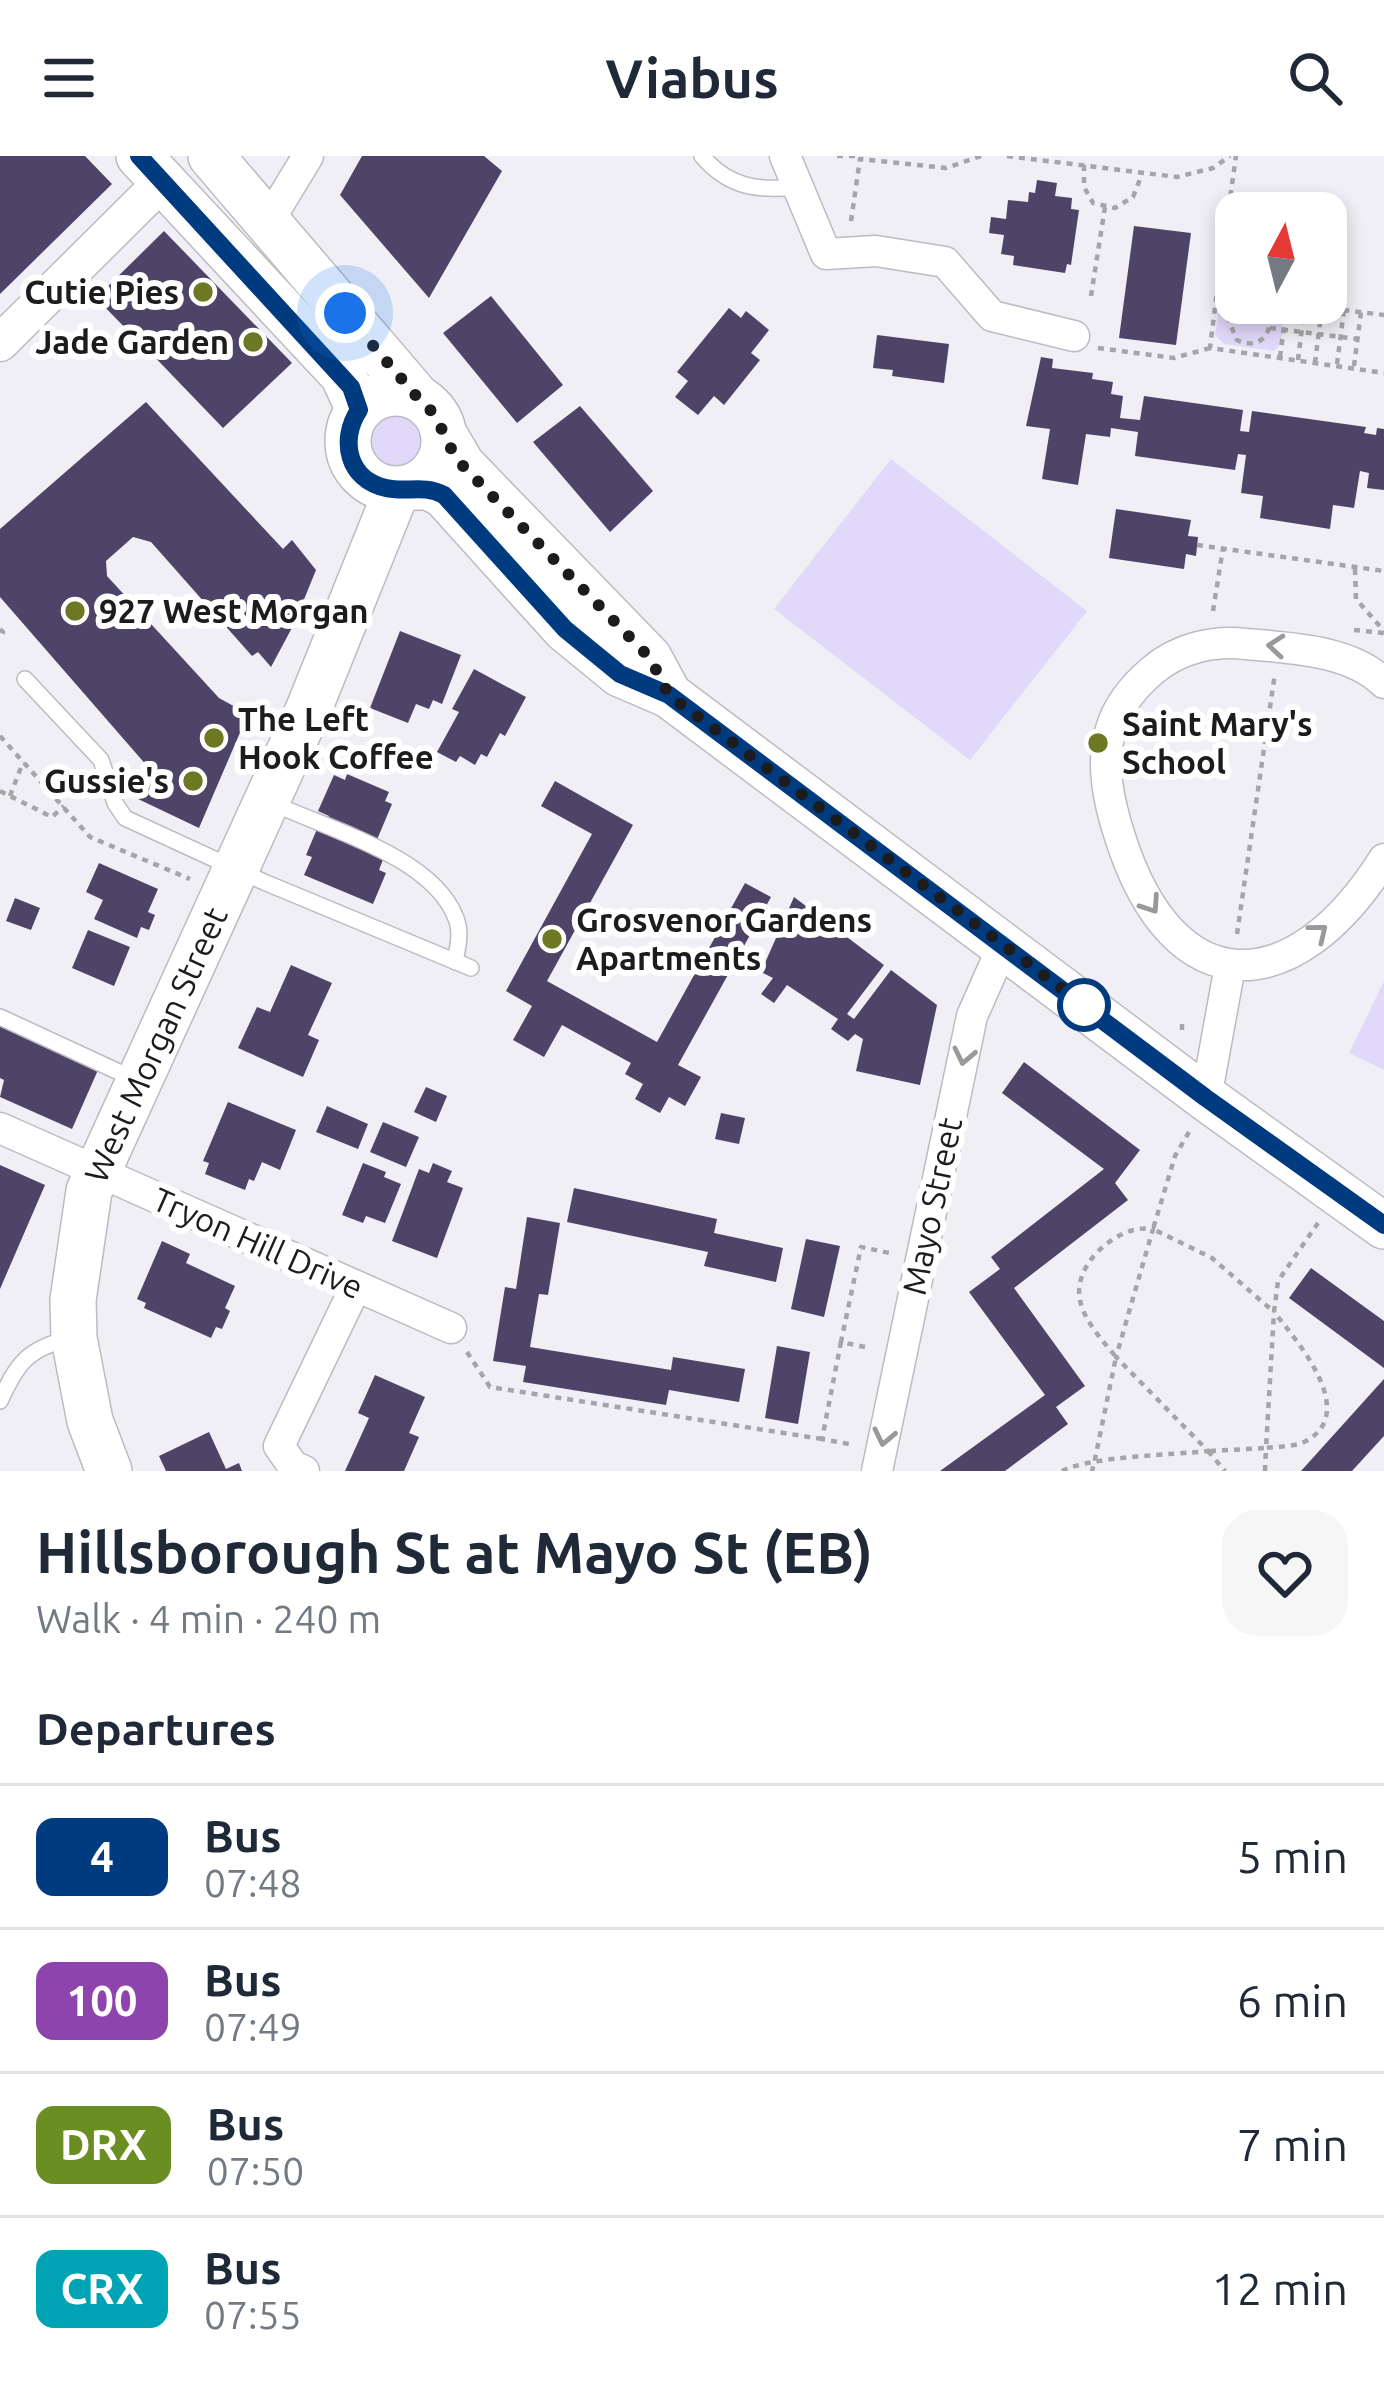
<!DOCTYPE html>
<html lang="en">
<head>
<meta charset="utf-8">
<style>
	:root { --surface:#fff; --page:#f6f6f7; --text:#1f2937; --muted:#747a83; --line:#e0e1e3 }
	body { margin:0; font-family:Ubuntu,sans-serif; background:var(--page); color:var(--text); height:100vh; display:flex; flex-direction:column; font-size:45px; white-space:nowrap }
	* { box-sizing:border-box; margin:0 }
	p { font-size:39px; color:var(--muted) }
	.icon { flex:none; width:66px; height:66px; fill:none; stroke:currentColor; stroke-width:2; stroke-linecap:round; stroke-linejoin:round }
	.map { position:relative; height:1315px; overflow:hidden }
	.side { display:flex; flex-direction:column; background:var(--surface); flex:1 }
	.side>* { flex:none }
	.badge { padding:0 24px; border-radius:18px; font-size:42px; line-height:78px }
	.needle { width:78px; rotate:7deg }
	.buttons { position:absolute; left:1215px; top:36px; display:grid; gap:24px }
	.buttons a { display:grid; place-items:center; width:132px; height:132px; border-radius:24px; background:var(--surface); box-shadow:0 6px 18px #0003; font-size:60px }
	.you { position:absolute; width:60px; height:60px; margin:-30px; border:9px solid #fff; border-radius:50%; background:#1a73e8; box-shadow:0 0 0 18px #1a73e833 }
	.map>.badge { position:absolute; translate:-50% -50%; box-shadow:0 0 0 6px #fff }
	h2 { padding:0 36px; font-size:45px; line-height:108px }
	.round { display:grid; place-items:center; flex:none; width:126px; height:126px; border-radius:36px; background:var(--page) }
	.head { display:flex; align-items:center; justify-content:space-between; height:204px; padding:0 36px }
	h1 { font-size:57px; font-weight:700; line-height:90px }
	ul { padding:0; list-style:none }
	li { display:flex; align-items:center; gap:36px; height:144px; padding:0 36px; border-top:3px solid var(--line) }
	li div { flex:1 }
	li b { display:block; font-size:45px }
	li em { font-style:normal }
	li .badge { min-width:132px; font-weight:700; text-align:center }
	header { display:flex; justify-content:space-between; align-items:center; height:156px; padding:0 36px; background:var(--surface); font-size:54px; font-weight:700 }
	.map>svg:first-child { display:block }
	.green { fill:#e1d9f9 }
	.building { fill:#4e4468 }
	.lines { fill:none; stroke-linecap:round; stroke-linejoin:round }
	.service-casing { stroke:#bdbbc1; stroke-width:18 }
	.minor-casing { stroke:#bdbbc1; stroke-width:33 }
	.tertiary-casing { stroke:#bdbbc1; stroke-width:39 }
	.primary-casing { stroke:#bdbbc1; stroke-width:48 }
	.path { stroke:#a5a4a9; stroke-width:4.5; stroke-dasharray:6 6; stroke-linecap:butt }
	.service { stroke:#fff; stroke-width:15 }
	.minor { stroke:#fff; stroke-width:30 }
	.tertiary { stroke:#fff; stroke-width:36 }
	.primary { stroke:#fff; stroke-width:45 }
	.oneway { stroke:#99999a }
	.line-casing { stroke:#fff; stroke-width:27 }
	.line { stroke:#003b80; stroke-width:18 }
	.walk { stroke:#1c1c1e; stroke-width:12; stroke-dasharray:0 21.6 }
	.poi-dot { fill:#6d7823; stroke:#fff; stroke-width:4.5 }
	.stop-dot { fill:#fff; stroke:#003b80; stroke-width:6 }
	.labels { text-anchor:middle; stroke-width:12; stroke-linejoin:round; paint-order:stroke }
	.poi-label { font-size:33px; font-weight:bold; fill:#1c1c1e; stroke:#fff; text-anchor:start }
	.street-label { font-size:33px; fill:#1c1c1e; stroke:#fff }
</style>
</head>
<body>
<header><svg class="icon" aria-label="menu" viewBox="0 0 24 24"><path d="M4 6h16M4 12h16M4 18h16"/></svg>Viabus<svg class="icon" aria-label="search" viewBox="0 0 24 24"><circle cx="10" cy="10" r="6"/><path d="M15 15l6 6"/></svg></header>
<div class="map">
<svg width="1384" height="1315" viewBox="0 0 1384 1315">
	<rect width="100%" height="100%" fill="#f0eff5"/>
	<!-- green -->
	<path class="green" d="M1230,140l6,1v6h42l6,7 -3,34 -7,7 -50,-7 -9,-9 5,-32z
		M369 285a27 27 0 1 1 54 0a27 27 0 1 1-54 0Z
		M891,303l196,152 -117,149 -196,-151z
		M1384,825v89l-35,-17z"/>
	<!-- building -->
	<path class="building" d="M0,0h85l27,28 -112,110z
		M362,0h122l18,15 -73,127 -89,-103z
		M1037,24l20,3 -2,13 17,2 -1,11 8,1 -8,55 -4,-1 -2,9 -52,-8 1,-9 -13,-2 3,-19 -15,-2 2,-16 15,2 2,-19 20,2 1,-10 6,1z
		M1134,70l57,7 -15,112 -57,-7z
		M164,75l128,132 -69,65 -78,-81 -14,13 -18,-19 10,-10 10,11 3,-3 -40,-41z
		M491,140l72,89 -46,38 -74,-90z
		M729,152l12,10 5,-7 23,19 -18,23 9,7 -36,45 -10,-9 -16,19 -23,-18 13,-16 -11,-9z
		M877,179l72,9 -5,39 -52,-7 1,-6 -20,-2z
		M1041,201l12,2 -1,9 41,5 -1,6 21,3 -2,12 12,2 -3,22 20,2 4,-24 99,14 -3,21 9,1 3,-21 114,16 -2,6 12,2 1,-7 7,1v61l-17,-2 2,-15 -9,-2 -6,37 -21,-3 -3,24 -70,-11 3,-22 -22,-3 5,-38 -8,-1 -3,16 -100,-14 3,-24 -27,-4 -1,9 -24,-3 -8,51 -36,-6 8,-50 -24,-3z
		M146,246l137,147 9,-9 24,30 -22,54 -23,43 -13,-15 -6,4 -101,-114 -18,-5 -27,24 1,15 112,122 29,16 -49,114 -63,-30 12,-31 -148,-170v-68z
		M580,250l73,85 -43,41 -77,-90z
		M1116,353l75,11 -3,16 10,1 -2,19 -10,-2 -2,15 -75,-11z
		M400,475l61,24 -19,49 -9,-4 -4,9 -13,-5 -8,19 -38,-15z
		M474,513l52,28 -21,39 -5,-3 -13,24 -6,-3 -6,11 -15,-9 -4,6 -19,-10 22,-40 -7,-3z
		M347,618l42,18 -4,9 7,3 -16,38 -49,-21 2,-5 -11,-5 16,-36 11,5z
		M555,625l78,44 -86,156 110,61 88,-159 26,14 -93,168 23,12 -16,29 -16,-9 -9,16 -25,-14 8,-15 -18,-10 6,-11 -69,-38 -18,32 -31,-17 19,-34 -26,-15 86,-157 -51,-28z
		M317,673l67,28 -5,13 7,3 -13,31 -69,-29 8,-18 -6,-2z
		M99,707l59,26 -10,23 7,3 -6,15 -8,-3 -4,11 -43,-19 9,-19 -17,-8z
		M794,741l90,68 -37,49 7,5 37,-49 46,35 -17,80 -64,-14 7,-32 -8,-5 -7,7 -17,-12 7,-10 -51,-34 -13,18 -13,-9 12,-16 -12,-6z
		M15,742l25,10 -9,22 -25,-9z
		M88,774l42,17 -16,39 -42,-18z
		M291,809l41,18 -24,52 11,5 -16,37 -65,-29 19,-41 13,5z
		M0,870l98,44 -26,59 -72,-32 4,-17 -4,-2z
		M1024,906l116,88 -25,33 13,17 -114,88 71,98 -29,21 12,17 -63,47h-65l105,-76 -76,-103 31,-23 -9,-12 113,-88 -102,-76z
		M426,931l21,9 -11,26 -22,-10z
		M228,946l68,28 -16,40 -18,-8 -8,19 -5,-2 -4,11 -40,-16 4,-11 -6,-2z
		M327,950l41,18 -10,25 -42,-17z
		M721,957l24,5 -6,26 -24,-5z
		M383,966l36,15 -13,30 -36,-15z
		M363,1007l23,9 -2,5 17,7 -16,39 -19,-7 -3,7 -21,-8z
		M433,1007l19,8 -5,11 16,6 -26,70 -45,-17 27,-72 10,4z
		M0,1009l45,20 -45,104z
		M574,1032l143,31 -3,14 69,15 -7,34 -72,-16 4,-14 -141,-30z
		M527,1061l33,6 -12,72 -9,-1 -9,53 141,23 2,-13 72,12 -6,33 -70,-12 -3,15 -143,-23 3,-16 -33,-5 12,-74 11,2z
		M806,1083l34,7 -16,71 -33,-8z
		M162,1085l28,13 -4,9 49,23 -10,22 5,3 -8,18 -6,-2 -5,11 -67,-30 2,-5 -9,-4z
		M1311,1112l73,53v47l-95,-70z
		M777,1190l33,6 -12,72 -33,-6z
		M375,1219l50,22 -16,36 10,4 -15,34h-59l24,-53 -11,-5z
		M1384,1223v57l-32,35h-51z
		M209,1276l17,37 13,-6 3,8h-76l-7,-15z"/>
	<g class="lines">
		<!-- service casing -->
		<g class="service-casing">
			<path id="service" d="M702,0c27,32 56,35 96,31
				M25,523l76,81 14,43 10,15 139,64 207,86
				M268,645c56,27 162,54 187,115 7,15 3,30 0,46
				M0,861l134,62
				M0,1245c17,-37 27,-52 68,-62"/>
		</g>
		<!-- minor casing -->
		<g class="minor-casing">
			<path id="minor" d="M785,0l41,98 50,-3 69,11 47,54 82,20
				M268,66l40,-66
				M1384,527c-33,-33 -93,-35 -138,-39 -32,-4 -67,4 -93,26 -19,16 -35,35 -42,59 -11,35 -2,74 9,108 54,170 175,164 264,22
				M1206,942l24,-132
				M0,972l451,200
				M304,1315l-11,-5 -14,-20 77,-160
				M877,1315l95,-455 31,-70"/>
		</g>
		<!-- tertiary casing -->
		<g class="tertiary-casing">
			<path id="tertiary" d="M0,187l163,-162"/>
		</g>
		<!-- primary casing -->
		<g class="primary-casing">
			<g id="primary">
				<path d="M139,0l204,219 16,35"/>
				<path d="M211,0l207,242"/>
				<circle cx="396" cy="285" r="48"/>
				<path d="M445,280l17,29 187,193 20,37"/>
				<path d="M413,331h16l15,8 121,134 55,45 49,21 537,403 178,128"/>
				<path id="s1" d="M109,1315l-19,-50 -16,-83 -1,-38 16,-109 221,-485 87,-216"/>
			</g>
		</g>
		<!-- path -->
		<path class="path" d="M837,0h23
			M1007,0l170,21 36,-9 17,-12
			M1084,9v22l9,16 22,5 18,-11 9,-23
			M851,65l9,-62 86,9 35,-12
			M1217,135l19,-135
			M1236,137l-19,-2 -7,57 174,25
			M1091,140l14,-89
			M1249,147l-15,6 -5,12 8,19c20,10 37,-4 31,-26l-15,-11
			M1300,147l5,1 -1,8 31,5 1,-8 48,6
			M1270,172l87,11
			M1098,192l76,10 36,-10
			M1280,201l7,-54
			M1298,204l6,-48
			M1315,207l6,-48
			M1337,208l7,-54
			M1354,210l7,-54
			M1197,389l187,26
			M1355,413l1,30 28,32
			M1213,455l10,-63
			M0,473l3,3 -3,7
			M1354,474l30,3
			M0,580l90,101 100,42
			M0,635l52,26 12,-11
			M10,640l13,-34
			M1237,778l38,-261
			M1182,868v7
			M1189,976l-14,24 -22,73 59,29 62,54 4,-31 40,-58
			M841,1186l-19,97 32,6
			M865,1191l-24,-5 20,-95 33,7
			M467,1196l23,35 332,52
			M1208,1295l17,20
			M1210,1295l56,-3 8,-136
			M1062,1315c30,-15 110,-16 146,-20l-92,-94 37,-128c-34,-6 -81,35 -73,71 4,21 23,41 36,57l-22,107 -2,7
			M1265,1315l1,-23c12,-2 28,-1 38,-6 57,-28 -7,-101 -30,-130"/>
		<!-- service -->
		<use href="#service" class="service"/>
		<!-- minor -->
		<use href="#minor" class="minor"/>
		<!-- tertiary -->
		<use href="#tertiary" class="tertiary"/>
		<!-- primary -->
		<use href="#primary" class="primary"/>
	</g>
	<!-- one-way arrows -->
	<defs><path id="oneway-chevron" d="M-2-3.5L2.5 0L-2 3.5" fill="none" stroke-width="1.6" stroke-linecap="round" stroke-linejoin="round" transform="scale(3)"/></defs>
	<g class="oneway">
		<use href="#oneway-chevron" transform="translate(1276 490) rotate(-175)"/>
		<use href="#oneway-chevron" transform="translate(1151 749) rotate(56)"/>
		<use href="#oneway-chevron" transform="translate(1319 776) rotate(-39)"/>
		<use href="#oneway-chevron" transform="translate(964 900) rotate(102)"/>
		<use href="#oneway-chevron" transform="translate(884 1281) rotate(102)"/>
	</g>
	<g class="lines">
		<!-- line casing -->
		<g class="line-casing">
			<path id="line" d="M139,0l212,231 8,23c-20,30 -11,70 27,78 21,5 37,-4 58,7l121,134 55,45 49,21 537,403 178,127"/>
		</g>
		<!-- line -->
		<use href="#line" class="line"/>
		<!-- walk -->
		<path class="walk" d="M345,157l73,85c24,18 25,44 44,67l188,193 19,37 415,310"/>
	</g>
	<!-- markers -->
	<g class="poi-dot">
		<circle cx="203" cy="136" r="12"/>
		<circle cx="253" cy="186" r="12"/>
		<circle cx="75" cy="455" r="12"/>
		<circle cx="214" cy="582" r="12"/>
		<circle cx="1098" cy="587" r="12"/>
		<circle cx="193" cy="625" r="12"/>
		<circle cx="552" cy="783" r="12"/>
	</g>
	<circle class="stop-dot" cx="1084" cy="849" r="24"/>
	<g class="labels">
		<!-- poi labels -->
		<g class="poi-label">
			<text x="179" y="148" text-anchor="end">Cutie Pies</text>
			<text x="229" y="198" text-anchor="end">Jade Garden</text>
			<text x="99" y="467">927 West Morgan</text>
			<text x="238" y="575">The Left<tspan x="238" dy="38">Hook Coffee</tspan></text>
			<text x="1122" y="580">Saint Mary's<tspan x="1122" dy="38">School</tspan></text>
			<text x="169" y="637" text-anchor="end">Gussie's</text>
			<text x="576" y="776">Grosvenor Gardens<tspan x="576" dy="38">Apartments</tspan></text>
		</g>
		<!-- street labels -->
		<g class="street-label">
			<text dy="12" stroke="none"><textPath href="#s1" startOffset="447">West Morgan Street</textPath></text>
			<text transform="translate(932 1050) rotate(-78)" y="12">Mayo Street</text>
			<text transform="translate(258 1087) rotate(24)" y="12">Tryon Hill Drive</text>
		</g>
	</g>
</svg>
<div class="buttons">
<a><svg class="needle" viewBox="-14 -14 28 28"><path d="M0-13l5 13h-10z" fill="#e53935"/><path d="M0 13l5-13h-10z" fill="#747a83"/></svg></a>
</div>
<div class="you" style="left:345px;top:157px"></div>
</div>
<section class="side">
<div class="head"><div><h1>Hillsborough St at Mayo St (EB)</h1><p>Walk · 4 min · 240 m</p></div><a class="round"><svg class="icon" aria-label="heart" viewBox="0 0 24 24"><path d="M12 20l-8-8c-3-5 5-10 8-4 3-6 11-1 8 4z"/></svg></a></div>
<h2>Departures</h2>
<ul>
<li><span class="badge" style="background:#003b80;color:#fff">4</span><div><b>Bus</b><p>07:48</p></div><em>5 min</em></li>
<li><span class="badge" style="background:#8e44ad;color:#fff">100</span><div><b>Bus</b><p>07:49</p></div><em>6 min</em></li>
<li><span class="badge" style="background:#6b8e23;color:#fff">DRX</span><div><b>Bus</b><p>07:50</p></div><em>7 min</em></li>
<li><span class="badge" style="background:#00a3b4;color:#fff">CRX</span><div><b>Bus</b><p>07:55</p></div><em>12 min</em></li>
</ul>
</section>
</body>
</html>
